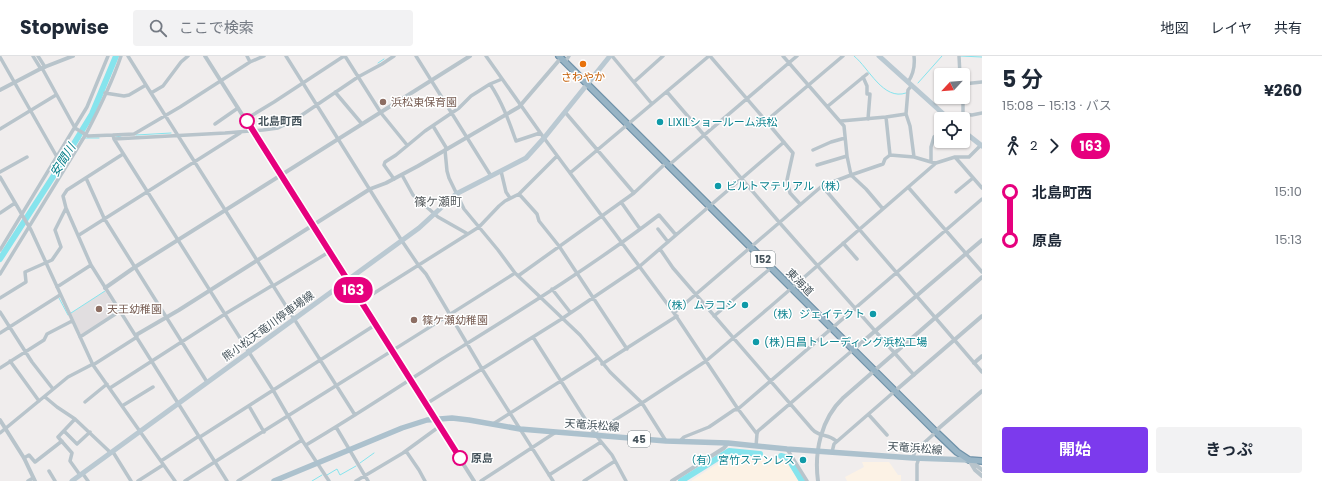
<!DOCTYPE html>
<html lang="ja">
<head>
<meta charset="utf-8">
<style>
	:root { --surface:#fff; --page:#f2f2f3; --text:#1f2937; --muted:#747a83; --line:#e0e1e3; --accent:#7c3aed }
	body { margin:0; font-family:Poppins,"Noto Sans JP",sans-serif; background:var(--page); color:var(--text); height:100vh; display:flex; flex-direction:column; font-size:15px; white-space:nowrap }
	* { box-sizing:border-box; margin:0 }
	p { font-size:13px; color:var(--muted) }
	.icon { flex:none; width:22px; height:22px; fill:none; stroke:currentColor; stroke-width:2; stroke-linecap:round; stroke-linejoin:round }
	.map { position:relative; flex:1; overflow:hidden }
	.panel { display:flex; flex-direction:column; background:var(--surface); width:340px }
	.panel>* { flex:none }
	.badge { padding:0 8px; border-radius:13px; font-size:14px; line-height:26px }
	.needle { width:26px; rotate:244deg }
	.fabs { position:absolute; left:934px; top:12px; display:grid; gap:8px }
	.fabs a { display:grid; place-items:center; width:36px; height:36px; border-radius:4px; background:var(--surface); box-shadow:0 1px 3px #0004; font-size:20px }
	.map>.badge { position:absolute; translate:-50% -50%; box-shadow:0 0 0 2px #fff }
	.legs { display:flex; align-items:center; gap:6px; height:44px; padding:0 20px; font-size:13px }
	.legs p { margin-inline-start:auto }
	.head { display:flex; align-items:center; justify-content:space-between; height:68px; padding:0 20px }
	h1 { font-size:22px; font-weight:700; line-height:30px }
	.button { display:flex; gap:8px; margin-top:auto; padding:8px 20px }
	.button a { flex:1; height:46px; border-radius:4px; background:var(--accent); color:#fff; font-size:16px; font-weight:700; line-height:46px; text-align:center }
	.button a+a { background:var(--page); color:var(--text) }
	ul { padding:0 20px; list-style:none }
	li { display:flex; align-items:center; gap:14px; height:48px; font-size:15px }
	li i { display:grid; place-items:center; width:6px; height:100%; margin:0 5px; background:currentColor }
	li i::after { content:''; width:10px; height:10px; margin:-5px; border:3px solid; border-radius:50%; background:var(--surface) }
	li p { margin-inline-start:auto }
	li:first-child i { background:linear-gradient(#0000 50%,currentColor 0) }
	li:last-child i { background:linear-gradient(currentColor 50%,#0000 0) }
	header { display:flex; align-items:center; gap:24px; box-sizing:border-box; height:56px; padding:0 20px; background:var(--surface); border-bottom:1px solid var(--line) }
	header strong { font-size:19px }
	nav { display:flex; gap:22px; margin-inline-start:auto; font-size:14px }
	.search { width:280px; height:36px; background:var(--page); display:flex; align-items:center; gap:10px; box-sizing:border-box; padding:0 14px; border-radius:4px; color:var(--muted); font-size:15px }
	main { display:flex; flex:1; min-height:0 }
	.map>svg:first-child { display:block }
	.commercial { fill:#fcf2e5 }
	.education { fill:#e1dee0 }
	.lines { fill:none; stroke-linecap:round; stroke-linejoin:round }
	.stream { stroke:#86e4ed; stroke-width:1 }
	.river { stroke:#86e4ed; stroke-width:6 }
	.trunk-casing { stroke:#6f92a9; stroke-width:8 }
	.minor { stroke:#b8c4cb; stroke-width:3.5 }
	.tertiary { stroke:#b8c4cb; stroke-width:4 }
	.secondary { stroke:#bac9d2; stroke-width:5 }
	.primary { stroke:#acc1cd; stroke-width:5.5 }
	.trunk { stroke:#98b4c5; stroke-width:5.5 }
	.line-1-casing { stroke:#fff; stroke-width:9 }
	.line-1 { stroke:#e6007e; stroke-width:6 }
	.food-dot { fill:#e8710a; stroke:#fff; stroke-width:1.5 }
	.education-dot { fill:#8d6e63; stroke:#fff; stroke-width:1.5 }
	.stop-1-dot { fill:#fff; stroke:#e6007e; stroke-width:2 }
	.culture-dot { fill:#0f9aa8; stroke:#fff; stroke-width:1.5 }
	.labels { text-anchor:middle; stroke-width:3; stroke-linejoin:round; paint-order:stroke }
	.shield { fill:#fff; stroke:#7d878c; stroke-width:1 }
	.shield-label { font-size:10px; font-weight:bold; fill:#45535b }
	.food-label { font-size:11px; fill:#c56008; stroke:#fff }
	.education-label { font-size:11px; fill:#785e54; stroke:#fff; text-anchor:start }
	.stop-label { font-size:11px; font-weight:bold; fill:#45535b; stroke:#fff; text-anchor:start }
	.culture-label { font-size:11px; fill:#0d838f; stroke:#fff; text-anchor:start }
	.street-label { font-size:11px; fill:#45535b; stroke:#fff }
	.water-label { font-size:12px; font-style:italic; fill:#0b808b; stroke:#fff }
	.neighbourhood-label { font-size:12px; fill:#5a5f62; stroke:#fff }
</style>
</head>
<body>
<header>
<strong>Stopwise</strong>
<div class="search"><svg class="icon" aria-label="search" viewBox="0 0 24 24"><circle cx="10" cy="10" r="6"/><path d="M15 15l6 6"/></svg>ここで検索</div>
<nav><a>地図</a><a>レイヤ</a><a>共有</a></nav>
</header>
<main>
<div class="map">
<svg width="982" height="425" viewBox="0 0 982 425">
	<rect width="100%" height="100%" fill="#f0eded"/>
	<!-- commercial -->
	<path class="commercial" d="M731,399l55,5 13,21h-108z
		M862,406h27l9,13h3v6h-54l-2,-4 19,-10z"/>
	<!-- education -->
	<path class="education" d="M105,235l13,21 -37,23 -10,-22z"/>
	<g class="lines">
		<!-- stream -->
		<path class="stream" d="M854,0c15,12 29,45 52,37
			M960,0l22,1
			M378,7l6,-4
			M918,27l24,-27
			M136,79l35,-2
			M116,81l5,-1
			M85,82h14
			M76,83h6
			M59,242l9,17
			M71,257l34,-22
			M360,407l14,-10
			M327,419l10,-6 3,6 16,-9
			M312,425l10,-6"/>
		<!-- river -->
		<path class="river" d="M0,203l67,-104 25,-41 24,-58
			M781,400l7,2 14,23
			M681,425l48,-30 31,3"/>
		<!-- trunk casing -->
		<g class="trunk-casing">
			<path id="trunk" d="M559,0l377,376 21,20 12,8 13,1"/>
		</g>
		<!-- minor -->
		<path class="minor" d="M33,0l8,13
			M38,0l7,11
			M128,0l23,37 12,-7 18,-24 7,-6
			M247,0l3,6
			M286,0l116,185 17,25 7,8 56,95 71,112
			M345,0l36,57 26,32
			M416,0l75,120
			M486,0l58,82 130,175 64,96 19,25 -1,12
			M612,0l40,48
			M710,0l56,65 77,-65
			M783,0l61,70 3,30 4,19 -29,11
			M959,0l1,19
			M0,1l57,100
			M565,6l4,-6
			M42,12l33,60 13,8 25,-1 1,4 111,-6 38,-3 15,-2 18,-9 62,-42 24,-13 12,-8
			M863,21l4,9v8h3l-2,25
			M502,23l-12,5c12,18 19,37 26,57l24,-8
			M634,26l29,-26
			M908,26c5,-7 7,-17 6,-26
			M963,28l19,-2
			M335,36l27,32
			M667,36l112,130 135,153
			M105,37l19,3 5,-1 17,-10
			M151,37l204,322
			M828,50l39,-32
			M565,56l69,81
			M906,58l4,12 4,31
			M963,58l9,1 10,-2
			M886,61l20,-3 2,-24 4,-5
			M246,63l28,-17 70,-46
			M960,63l3,-5v-17
			M766,65l27,32 -6,27 3,13 10,11
			M841,65l45,-4 4,38
			M215,68l23,-16
			M433,70l14,23
			M0,73l56,-34
			M113,79l21,-1 46,-27 70,-45 14,-6
			M114,83l159,251 29,50 27,41
			M445,94l2,21 2,7 15,31 34,41 17,23 65,62 30,37 32,31 24,38
			M813,94l18,-8 14,-4
			M123,98l-56,36 -4,6 3,12 25,57 136,216
			M955,101l27,31
			M931,106v-15l3,-10 7,-5
			M669,109l128,-109
			M817,109l30,-9
			M501,115l5,21 4,6
			M0,116l27,-15
			M570,117l139,-117
			M402,119l11,20 25,22 30,17
			M0,121l31,53 62,135 82,116
			M86,122l18,40 103,164
			M394,123l-10,-14 1,-3 11,-7 29,-24 34,-23 12,-12 19,-12
			M908,131l74,85
			M956,136l17,-14
			M519,138l18,20 2,7 20,25 68,103
			M621,146l19,27
			M883,153l-17,-20 -15,-14 32,-11 2,-5 5,-4 24,2 17,5 5,1 19,-6h14l12,-12
			M0,157l15,-10
			M658,173l10,13
			M79,179l161,-102
			M843,187l14,16
			M660,193l13,19 139,161c8,9 16,4 24,12
			M0,194l87,-143 21,-51
			M0,218l86,-140c13,-25 26,-51 35,-78
			M518,220l116,-83 32,-30
			M273,230l56,-34
			M57,231l34,-22
			M552,233l18,23
			M0,242l26,-16 -1,-10 27,-12 9,-13 -6,-17 11,-22
			M360,246l119,-75 20,-21 6,-5 14,-7 38,-38
			M0,256l32,50 21,27
			M674,257l148,-127 160,186
			M714,260l57,-48
			M0,277l60,-38
			M80,281l40,-26
			M533,281l61,96 18,22 14,26
			M10,305l29,40
			M602,308l75,-48
			M93,309l44,-28
			M0,312l44,-28 3,-6 25,-13
			M110,332l115,-74 48,-29
			M45,341l12,10 18,12 36,34
			M85,346l22,-18
			M426,348l134,-84 80,-54 144,-124
			M122,350l31,-19
			M249,350l15,26
			M869,359l18,20
			M75,363l-17,18 14,16 -2,8 10,14
			M493,368l104,-66
			M336,371l32,54
			M64,375l13,13 13,-12
			M0,377l68,-56 25,-13
			M594,377l48,-30 64,-42 65,-55 165,-143
			M757,378l1,-3 96,-82
			M200,381l175,-112
			M680,385l4,-4 25,-10 25,-17 4,-1 244,-210
			M306,389c46,-27 91,-57 136,-86 74,-46 148,-91 217,-144l17,20
			M787,393l20,32
			M406,395l13,19 6,11
			M113,396l18,29
			M832,396l2,-8 61,-53
			M24,402l5,-3 6,7 27,-21
			M913,402l2,-7 21,-19
			M161,405l38,-25
			M49,415l6,10
			M83,418l5,7
			M549,419l52,-33
			M28,425l5,-3
			M138,425l25,-16
			M185,425c109,-70 221,-138 330,-208
			M238,425l64,-41
			M356,425l47,-28 37,-27
			M481,425l75,-49
			M584,425l31,-20
			M917,425v-17l2,-6"/>
		<!-- tertiary -->
		<path class="tertiary" d="M205,0l269,425
			M0,34l42,-22 31,-12
			M105,232l30,-21 335,-211
			M136,279l43,-25 191,-121 16,-6 32,-17 101,-59 42,-49
			M854,293l128,-109
			M974,307l8,-7
			M895,335l87,-75
			M0,364l24,38 11,23
			M936,376l3,-4 43,-37
			M969,404l6,10 7,6
			M971,405l11,9
			M672,425l52,-33 4,-5
			M818,425c-4,-29 3,-62 25,-83l139,-121"/>
		<!-- secondary -->
		<path class="secondary" d="M879,0l70,63
			M963,75l19,15
			M72,425l347,-253 37,-34 70,-36 18,-20 66,-82"/>
		<!-- primary -->
		<path class="primary" d="M274,425l128,-53 25,-8 25,-2 17,2 51,9 36,3 110,9 62,2 59,6 126,9 56,2"/>
		<!-- trunk -->
		<use href="#trunk" class="trunk"/>
	</g>
	<g class="lines">
		<!-- line-1 casing -->
		<g class="line-1-casing">
			<path id="line-1" d="M247,65l213,337"/>
		</g>
		<!-- line-1 -->
		<use href="#line-1" class="line-1"/>
	</g>
	<!-- markers -->
	<circle class="food-dot" cx="583" cy="8" r="4"/>
	<g class="education-dot">
		<circle cx="383" cy="46" r="4"/>
		<circle cx="99" cy="253" r="4"/>
		<circle cx="414" cy="264" r="4"/>
	</g>
	<g class="stop-1-dot">
		<circle cx="247" cy="65" r="7"/>
		<circle cx="460" cy="402" r="7"/>
	</g>
	<g class="culture-dot">
		<circle cx="660" cy="66" r="4"/>
		<circle cx="718" cy="130" r="4"/>
		<circle cx="745" cy="249" r="4"/>
		<circle cx="873" cy="258" r="4"/>
		<circle cx="756" cy="286" r="4"/>
		<circle cx="803" cy="404" r="4"/>
	</g>
	<g class="labels">
		<!-- shield labels -->
		<g class="shield">
			<rect x="751" y="195" width="24" height="16" rx="3"/>
			<rect x="628" y="375" width="22" height="16" rx="3"/>
		</g>
		<g class="shield-label">
			<text x="763" y="207">152</text>
			<text x="639" y="387">45</text>
		</g>
		<!-- food labels -->
		<g class="food-label">
			<text x="583" y="25">さわやか</text>
		</g>
		<!-- education labels -->
		<g class="education-label">
			<text x="391" y="50">浜松東保育園</text>
			<text x="107" y="257">天王幼稚園</text>
			<text x="422" y="268">篠ケ瀬幼稚園</text>
		</g>
		<!-- stop labels -->
		<g class="stop-label">
			<text x="258" y="69">北島町西</text>
			<text x="471" y="406">原島</text>
		</g>
		<!-- culture labels -->
		<g class="culture-label">
			<text x="668" y="70">LIXILショールーム浜松</text>
			<text x="726" y="134">ビルトマテリアル（株）</text>
			<text x="737" y="253" text-anchor="end">（株）ムラコシ</text>
			<text x="865" y="262" text-anchor="end">（株）ジェイテクト</text>
			<text x="764" y="290">(株)日昌トレーディング浜松工場</text>
			<text x="795" y="408" text-anchor="end">（有）宮竹ステンレス</text>
		</g>
		<!-- street labels -->
		<g class="street-label">
			<text transform="translate(800 226) rotate(45)" y="4">東海道</text>
			<text transform="translate(268 270) rotate(-36)" y="4">熊小松天竜川停車場線</text>
			<text transform="translate(592 369) rotate(4)" y="4">天竜浜松線</text>
			<text transform="translate(915 392) rotate(4)" y="4">天竜浜松線</text>
		</g>
		<!-- water labels -->
		<g class="water-label">
			<text transform="translate(63 104) rotate(-58)" y="4">安間川</text>
		</g>
		<!-- neighbourhood labels -->
		<g class="neighbourhood-label">
			<text x="438" y="150">篠ケ瀬町</text>
		</g>
	</g>
</svg>
<div class="fabs">
<a><svg class="needle" viewBox="-14 -14 28 28"><path d="M0-13l5 13h-10z" fill="#e53935"/><path d="M0 13l5-13h-10z" fill="#747a83"/></svg></a>
<a><svg class="icon" aria-label="locate" viewBox="0 0 24 24"><circle cx="12" cy="12" r="6"/><path d="M12 2v4M12 18v4M2 12h4M18 12h4"/></svg></a>
</div>
<b class="badge" style="left:353px;top:234px;background:#e6007e;color:#fff">163</b>
</div>
<section class="panel">
<div class="head"><div><h1>5 分</h1><p>15:08 – 15:13 · バス</p></div><b>¥260</b></div>
<div class="legs"><svg class="icon" aria-label="walk" viewBox="0 0 24 24"><circle cx="13" cy="4" r="2"/><path d="M13 8l-2 6 4 7M11 14l-3 7M7 12l3-4h3l4 4"/></svg>2<svg class="icon" aria-label="forward" viewBox="0 0 24 24"><path d="M9 5l7 7-7 7"/></svg><b class="badge" style="background:#e6007e;color:#fff">163</b></div>
<ul>
<li><i style="color:#e6007e"></i><b>北島町西</b><p>15:10</p></li>
<li><i style="color:#e6007e"></i><b>原島</b><p>15:13</p></li>
</ul>
<div class="button"><a>開始</a><a>きっぷ</a></div>
</section>
</main>
</body>
</html>
